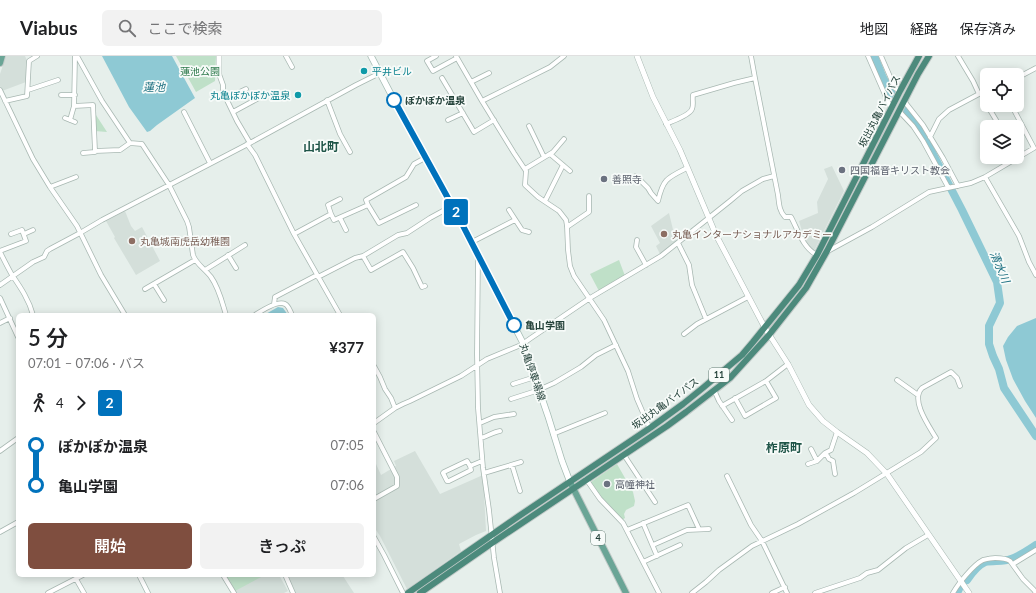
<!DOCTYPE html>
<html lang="ja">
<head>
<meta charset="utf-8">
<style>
	:root { --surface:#fff; --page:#f2f2f2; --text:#202124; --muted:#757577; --line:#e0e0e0; --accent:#7f4e3f }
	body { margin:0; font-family:Lato,"Noto Sans JP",sans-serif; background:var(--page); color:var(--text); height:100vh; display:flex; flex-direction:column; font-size:15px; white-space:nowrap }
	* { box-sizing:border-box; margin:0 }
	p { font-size:13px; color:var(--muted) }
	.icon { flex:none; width:22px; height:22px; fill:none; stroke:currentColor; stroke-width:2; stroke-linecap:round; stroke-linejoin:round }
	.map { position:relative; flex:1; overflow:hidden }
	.drawer { position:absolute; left:16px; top:257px; width:360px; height:264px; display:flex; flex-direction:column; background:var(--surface); border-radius:6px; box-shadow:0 2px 10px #0003 }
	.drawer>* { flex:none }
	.badge { padding:0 8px; border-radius:3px; font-size:14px; line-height:26px }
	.tools { position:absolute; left:980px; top:12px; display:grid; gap:8px }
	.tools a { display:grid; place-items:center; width:44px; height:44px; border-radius:6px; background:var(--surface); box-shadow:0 2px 10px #0003; font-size:20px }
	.map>.badge { position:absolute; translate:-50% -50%; box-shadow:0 0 0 2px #fff }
	.legs { display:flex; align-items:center; gap:6px; height:44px; padding:0 12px; font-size:13px }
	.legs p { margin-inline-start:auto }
	.summary { display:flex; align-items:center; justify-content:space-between; height:68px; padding:0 12px }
	h1 { font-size:22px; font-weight:600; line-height:30px }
	.cta { display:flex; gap:8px; margin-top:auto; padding:8px 12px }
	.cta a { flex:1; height:46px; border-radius:6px; background:var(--accent); color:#fff; font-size:16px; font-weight:600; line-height:46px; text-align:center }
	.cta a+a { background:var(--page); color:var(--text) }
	ul { padding:0 12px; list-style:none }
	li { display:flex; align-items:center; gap:14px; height:40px; font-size:15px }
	li i { display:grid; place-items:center; width:6px; height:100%; margin:0 5px; background:currentColor }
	li i::after { content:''; width:10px; height:10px; margin:-5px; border:3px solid; border-radius:50%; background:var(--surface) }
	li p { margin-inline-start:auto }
	li:first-child i { background:linear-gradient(#0000 50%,currentColor 0) }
	li:last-child i { background:linear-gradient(currentColor 50%,#0000 0) }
	header { display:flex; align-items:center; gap:24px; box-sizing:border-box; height:56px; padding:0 20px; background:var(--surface); border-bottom:1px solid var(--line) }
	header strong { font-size:19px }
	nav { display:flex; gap:22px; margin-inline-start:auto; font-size:14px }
	.search { width:280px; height:36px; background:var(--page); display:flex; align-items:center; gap:10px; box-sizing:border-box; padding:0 14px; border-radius:6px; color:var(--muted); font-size:15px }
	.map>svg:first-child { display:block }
	.built { fill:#d4dfda }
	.green { fill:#bfe0c8 }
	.water { fill:#8ec9d4 }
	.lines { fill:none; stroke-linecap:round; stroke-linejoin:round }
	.river { stroke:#8ec9d4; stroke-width:8 }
	.minor-casing { stroke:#a8b8b2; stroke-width:5.5 }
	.tertiary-casing { stroke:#a8b8b2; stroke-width:6 }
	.secondary-casing { stroke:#a4bbb3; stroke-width:7 }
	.primary-casing { stroke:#c2cac8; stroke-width:8 }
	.trunk-casing { stroke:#c2cac8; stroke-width:8 }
	.minor { stroke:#fff; stroke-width:4 }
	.tertiary { stroke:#fff; stroke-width:5 }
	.secondary { stroke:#fff; stroke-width:5.5 }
	.primary { stroke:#6aa596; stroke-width:6 }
	.trunk { stroke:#4c8a7c; stroke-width:6 }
	.line-1-casing { stroke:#fff; stroke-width:9 }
	.line-1 { stroke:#0072bc; stroke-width:6 }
	.culture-dot { fill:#0f9aa8; stroke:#f7fbf9; stroke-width:1.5 }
	.stop-1-dot { fill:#fff; stroke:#0072bc; stroke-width:2 }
	.worship-dot { fill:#6b7280; stroke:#f7fbf9; stroke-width:1.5 }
	.education-dot { fill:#8d6e63; stroke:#f7fbf9; stroke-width:1.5 }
	.labels { text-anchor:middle; stroke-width:3.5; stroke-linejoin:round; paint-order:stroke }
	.shield { fill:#f7fbf9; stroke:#637a73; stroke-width:1 }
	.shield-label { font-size:9px; font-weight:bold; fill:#24423a }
	.park-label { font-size:10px; fill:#2d7a4b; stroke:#f7fbf9 }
	.culture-label { font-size:10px; fill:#0d838f; stroke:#f7fbf9; text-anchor:start }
	.stop-label { font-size:10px; font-weight:bold; fill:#24423a; stroke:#f7fbf9; text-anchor:start }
	.street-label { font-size:10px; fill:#24423a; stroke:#f7fbf9 }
	.worship-label { font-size:10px; fill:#5b616d; stroke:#f7fbf9; text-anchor:start }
	.education-label { font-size:10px; fill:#785e54; stroke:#f7fbf9; text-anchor:start }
	.water-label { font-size:11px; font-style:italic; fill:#1c6f80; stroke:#f7fbf9 }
	.quarter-label { font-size:12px; font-weight:bold; fill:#1f5548; stroke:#f7fbf9 }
</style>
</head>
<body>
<header>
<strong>Viabus</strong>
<div class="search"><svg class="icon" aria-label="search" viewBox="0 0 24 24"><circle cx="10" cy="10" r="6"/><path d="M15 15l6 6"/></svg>ここで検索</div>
<nav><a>地図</a><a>経路</a><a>保存済み</a></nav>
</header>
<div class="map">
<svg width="1036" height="537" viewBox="0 0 1036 537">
	<rect width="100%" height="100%" fill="#e6efeb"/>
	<!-- built -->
	<path class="built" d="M6,0h19l3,7 -2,19 -24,9 -2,-5v-12z
		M832,110l12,25 -30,60 -2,-1 -8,-12 -5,-17 19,-8 -1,-11 11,-23 -4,-10z
		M125,155l6,15 4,5 7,-4 18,34 -24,14 -22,-37 1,-1 -9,-16z
		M669,157l7,29 -16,12 -4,-8 4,-3 -9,-17z
		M415,395l25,43 43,-19 3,56 -10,4 -17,9 2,7 -54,38 -27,-53 -4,-6h-2v-66h2l5,11 15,-9 -2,-5z
		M225,519h54l9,16 -4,2h-48l-6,-12h-2z
		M283,519h61l-1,1 11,17h-64l1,-3z"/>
	<!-- green -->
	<path class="green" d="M176,0h40l-1,25 -19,11z
		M95,59h1l11,17 -12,-1z
		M619,204l6,16 -26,15 -9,-17z
		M617,408l16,28 2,9 -1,5 -8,4 -2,4 1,4 -3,2 -20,-21 -12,-16 1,-1z
		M225,519h40l-30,16 -5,-10h-2z"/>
	<!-- water -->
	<path class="water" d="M102,0h70l23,42 -38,27 -7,6 -3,1 -18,-25z
		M278,251l5,1 5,7h-24z
		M1036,262v100l-11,-17 -12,-22 -7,-19 -3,-14 5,-9 9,-11z"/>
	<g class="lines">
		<!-- river -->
		<path class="river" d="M874,0l9,22 10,18
			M905,55l17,22 40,77 35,72 3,21 -11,23v18l4,12 6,13 5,19 32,48
			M967,524c4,-6 11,-15 18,-18 8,-2 18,0 26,-3 9,-3 17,-9 25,-14
			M957,537l2,-4"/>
		<!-- minor casing -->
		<g class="minor-casing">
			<path id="minor" d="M75,0l-1,50 19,-1 2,46 25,-1 10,-7 12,1 27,41 18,36 2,6 4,28c3,9 12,14 18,22 8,11 11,25 15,38
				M77,0l25,45 28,42
				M286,0l6,11
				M436,0l-9,5 6,10 24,-13
				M456,0l26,45 32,52 12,18 -1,14 13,12 21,14 7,9 1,6 1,24 2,16 4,10 30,44 24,51 9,28 13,30
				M751,0l4,22 23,117c1,8 1,16 7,22h6c7,13 12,31 26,38
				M868,0l21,48 3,3
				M881,0l14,32 5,3
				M958,0l15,25 6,13 8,-4
				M219,18l4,11v7l14,29 13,22
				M442,22l32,54 20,-12
				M1017,22l19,-10
				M471,26l18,-9
				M0,34l33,69 17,28 27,39 24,49 24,40
				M28,34l30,-10
				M981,37l6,11
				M61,39h14
				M227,42l19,-9
				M327,44l13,34 10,18
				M5,45l22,-5 2,-35 8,-5
				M482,45l68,-34 14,-11
				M904,45l19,24 20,33 15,28
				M987,49l9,15
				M899,55l14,15 10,15 25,46
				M184,56l26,51
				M233,56l24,-13
				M65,62l10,4
				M70,64l4,-14
				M448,64l15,-7
				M666,68c7,-3 24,-9 26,-15 2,-5 0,-9 1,-14l41,-12 21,-5
				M529,70l15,31
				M930,81l9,-18 10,-9 30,-16
				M247,88l8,11 39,79 46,81
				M83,97l12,-1v-1
				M550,98l20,17
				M525,113l28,-17 11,-13
				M636,120l12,12 3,5 7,8c5,-22 9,-23 29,-33
				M985,121l34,59 10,26 7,13
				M50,131l26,-10
				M545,145l18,-36
				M368,149l-2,-5 40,-23 8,-13 11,-6
				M509,154l13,20 7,2
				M331,158l-3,-9 12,-6
				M340,162l6,12
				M567,171l22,-15v-16
				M24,178l9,-4
				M294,178l37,-20 3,6 34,-15 11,18 37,-18
				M637,184l-1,7 10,18
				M472,186l43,-22
				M678,187l11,22 3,20 14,34
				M0,195l26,-10 -4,-11 -11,4
				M828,195l44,-24 57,-35 42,-9 14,-6 49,-29 -20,-38 5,-6 -2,-4
				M0,196c4,8 8,16 12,23 9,13 17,25 21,40
				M228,199l8,13
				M363,200l8,14 32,-18 10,16 9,19 3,-1
				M478,201l-1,97 1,54 5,60 6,42 5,48 6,35
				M205,214l40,-25
				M318,221l37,-19 8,-2 35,-21 9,-2 23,-15 22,-12
				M154,228l10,16
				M0,229l33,-23 11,-5 3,-6 3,-2 30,-16 22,-13 148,-77 106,-58 24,-12
				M145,233l50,-29
				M0,242l18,39
				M274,248l1,-7 42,-22
				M255,259c6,-4 23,-15 30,-11 4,2 5,7 7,11
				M0,267l10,-5
				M684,278l13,-10 51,-27
				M374,310l6,11 5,12 6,9 4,10
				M897,324l21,15
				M513,328l22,-7
				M714,334l5,11 13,19
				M735,342l10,18 31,-18 -10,-17
				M511,343l25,-8 18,-8 27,-16 15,-12 20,-10
				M722,350l44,-25 22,-17
				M374,367l21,-15 8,-4 7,-3 51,-25 26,-17 34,-14 10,-7 59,-40 71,-42 69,-55 12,-10 21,-12 11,-3
				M480,367l14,-6 20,-3
				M374,376l23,45v9l-23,13
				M553,378l52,-21
				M481,382c7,-2 12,-6 19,-7
				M811,393l6,12
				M0,395l18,-13
				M825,397l3,4 1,2 4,2 2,13
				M624,399l31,47
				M808,408l9,-3 8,-8 6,-3 6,-18
				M512,409l8,26
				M470,410l1,4 -22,11h-2l-4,-8 1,-1 23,-11 3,5 12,-5
				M484,417l37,-11
				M727,420l24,49 11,16 25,52
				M586,423l14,20 23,24 36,70
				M643,467l14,33
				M627,474l61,-25 11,24
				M0,476l18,-10
				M374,481l10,18 19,38
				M653,489l34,-15 22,-1
				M643,506l37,-17
				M1013,508l23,-14
				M139,519l9,18
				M223,519l11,18
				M286,519v2l7,16
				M76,523l8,14
				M48,537l35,-18
				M692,537l14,-11 13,-12 33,-24 46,-22 56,-31 67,-41 15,-14c-7,-12 -26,-38 -14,-50l29,-16 6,6 3,8
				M772,537l13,-6
				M815,537l45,-15 7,-5 11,-3 28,-22 22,-13
				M953,537c5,-9 20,-28 30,-33 4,-1 8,-2 12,-2 6,0 11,0 15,3l13,18 11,11 2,3"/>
		</g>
		<!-- tertiary casing -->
		<g class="tertiary-casing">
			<path id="tertiary" d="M637,0l16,41 27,53 36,85 49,93 23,36 21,41 14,16 14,11 30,21 20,21 82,119
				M219,18v-18"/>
		</g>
		<!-- secondary casing -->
		<g class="secondary-casing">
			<path id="secondary" d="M371,0l23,44 66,120 63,123 25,73 14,45 8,21"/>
		</g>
		<!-- primary casing -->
		<g class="primary-casing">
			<path id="primary" d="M0,7l2,-7
				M570,426l56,111"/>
		</g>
		<!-- trunk casing -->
		<g class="trunk-casing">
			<path id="trunk" d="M408,537l111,-77 131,-88 33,-24 21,-17 38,-32 11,-13 46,-57 18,-30 83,-164 19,-35
				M420,537l72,-50 175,-117 19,-14 44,-34 39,-43 37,-47 21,-37 91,-177 11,-18"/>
		</g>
		<!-- minor -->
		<use href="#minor" class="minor"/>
		<!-- tertiary -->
		<use href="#tertiary" class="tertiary"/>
		<!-- secondary -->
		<use href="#secondary" class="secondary"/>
		<!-- primary -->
		<use href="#primary" class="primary"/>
		<!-- trunk -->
		<use href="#trunk" class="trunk"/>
	</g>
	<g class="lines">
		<!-- line-1 casing -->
		<g class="line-1-casing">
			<path id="line-1" d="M394,44l66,120 54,105"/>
		</g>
		<!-- line-1 -->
		<use href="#line-1" class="line-1"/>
	</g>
	<!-- markers -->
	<g class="culture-dot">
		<circle cx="364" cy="15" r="4"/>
		<circle cx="298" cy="39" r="4"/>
	</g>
	<g class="stop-1-dot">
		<circle cx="394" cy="44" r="7"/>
		<circle cx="514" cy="269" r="7"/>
	</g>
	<g class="worship-dot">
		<circle cx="842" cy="114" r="4"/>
		<circle cx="604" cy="123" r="4"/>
		<circle cx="607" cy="428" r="4"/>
	</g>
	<g class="education-dot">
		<circle cx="664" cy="178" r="4"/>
		<circle cx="132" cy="185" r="4"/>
	</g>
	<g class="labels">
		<!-- shield labels -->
		<g class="shield">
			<rect x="709" y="312" width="20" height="14" rx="3"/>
			<rect x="591" y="475" width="14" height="14" rx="3"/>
		</g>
		<g class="shield-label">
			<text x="719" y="322">11</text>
			<text x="598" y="485">4</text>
		</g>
		<!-- park labels -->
		<g class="park-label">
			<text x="200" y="19">蓮池公園</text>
		</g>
		<!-- culture labels -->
		<g class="culture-label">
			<text x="372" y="19">平井ビル</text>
			<text x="290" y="43" text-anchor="end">丸亀ぽかぽか温泉</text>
		</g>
		<!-- stop labels -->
		<g class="stop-label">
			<text x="405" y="48">ぽかぽか温泉</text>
			<text x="525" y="273">亀山学園</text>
		</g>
		<!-- street labels -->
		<g class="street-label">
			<text transform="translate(879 55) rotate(-63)" y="4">坂出丸亀バイパス</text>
			<text transform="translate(533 316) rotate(71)" y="4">丸亀停車場線</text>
			<text transform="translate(665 347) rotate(-36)" y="4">坂出丸亀バイパス</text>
		</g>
		<!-- worship labels -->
		<g class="worship-label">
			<text x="850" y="118">四国福音キリスト教会</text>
			<text x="612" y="127">善照寺</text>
			<text x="615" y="432">高幢神社</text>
		</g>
		<!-- education labels -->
		<g class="education-label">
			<text x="672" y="182">丸亀インターナショナルアカデミー</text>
			<text x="140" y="189">丸亀城南虎岳幼稚園</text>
		</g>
		<!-- water labels -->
		<g class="water-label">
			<text x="154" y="35">蓮池</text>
			<text transform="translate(1000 211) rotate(67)" y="4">清水川</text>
		</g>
		<!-- quarter labels -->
		<g class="quarter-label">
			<text x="321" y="95">山北町</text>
			<text x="784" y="396">柞原町</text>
		</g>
	</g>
</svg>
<div class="tools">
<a><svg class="icon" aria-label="locate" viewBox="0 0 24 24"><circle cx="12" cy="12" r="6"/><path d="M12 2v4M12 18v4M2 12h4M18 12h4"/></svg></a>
<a><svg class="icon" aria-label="layers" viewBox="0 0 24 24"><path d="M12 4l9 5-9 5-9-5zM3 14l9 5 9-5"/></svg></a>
</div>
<b class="badge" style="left:456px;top:156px;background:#0072bc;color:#fff">2</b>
<section class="drawer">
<div class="summary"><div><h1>5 分</h1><p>07:01 – 07:06 · バス</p></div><b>¥377</b></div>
<div class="legs"><svg class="icon" aria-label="walk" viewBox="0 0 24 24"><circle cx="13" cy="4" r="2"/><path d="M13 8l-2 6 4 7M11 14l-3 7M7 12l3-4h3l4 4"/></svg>4<svg class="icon" aria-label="forward" viewBox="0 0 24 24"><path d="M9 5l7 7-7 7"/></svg><b class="badge" style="background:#0072bc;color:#fff">2</b></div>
<ul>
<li><i style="color:#0072bc"></i><b>ぽかぽか温泉</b><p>07:05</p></li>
<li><i style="color:#0072bc"></i><b>亀山学園</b><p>07:06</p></li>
</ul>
<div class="cta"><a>開始</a><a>きっぷ</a></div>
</section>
</div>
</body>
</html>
